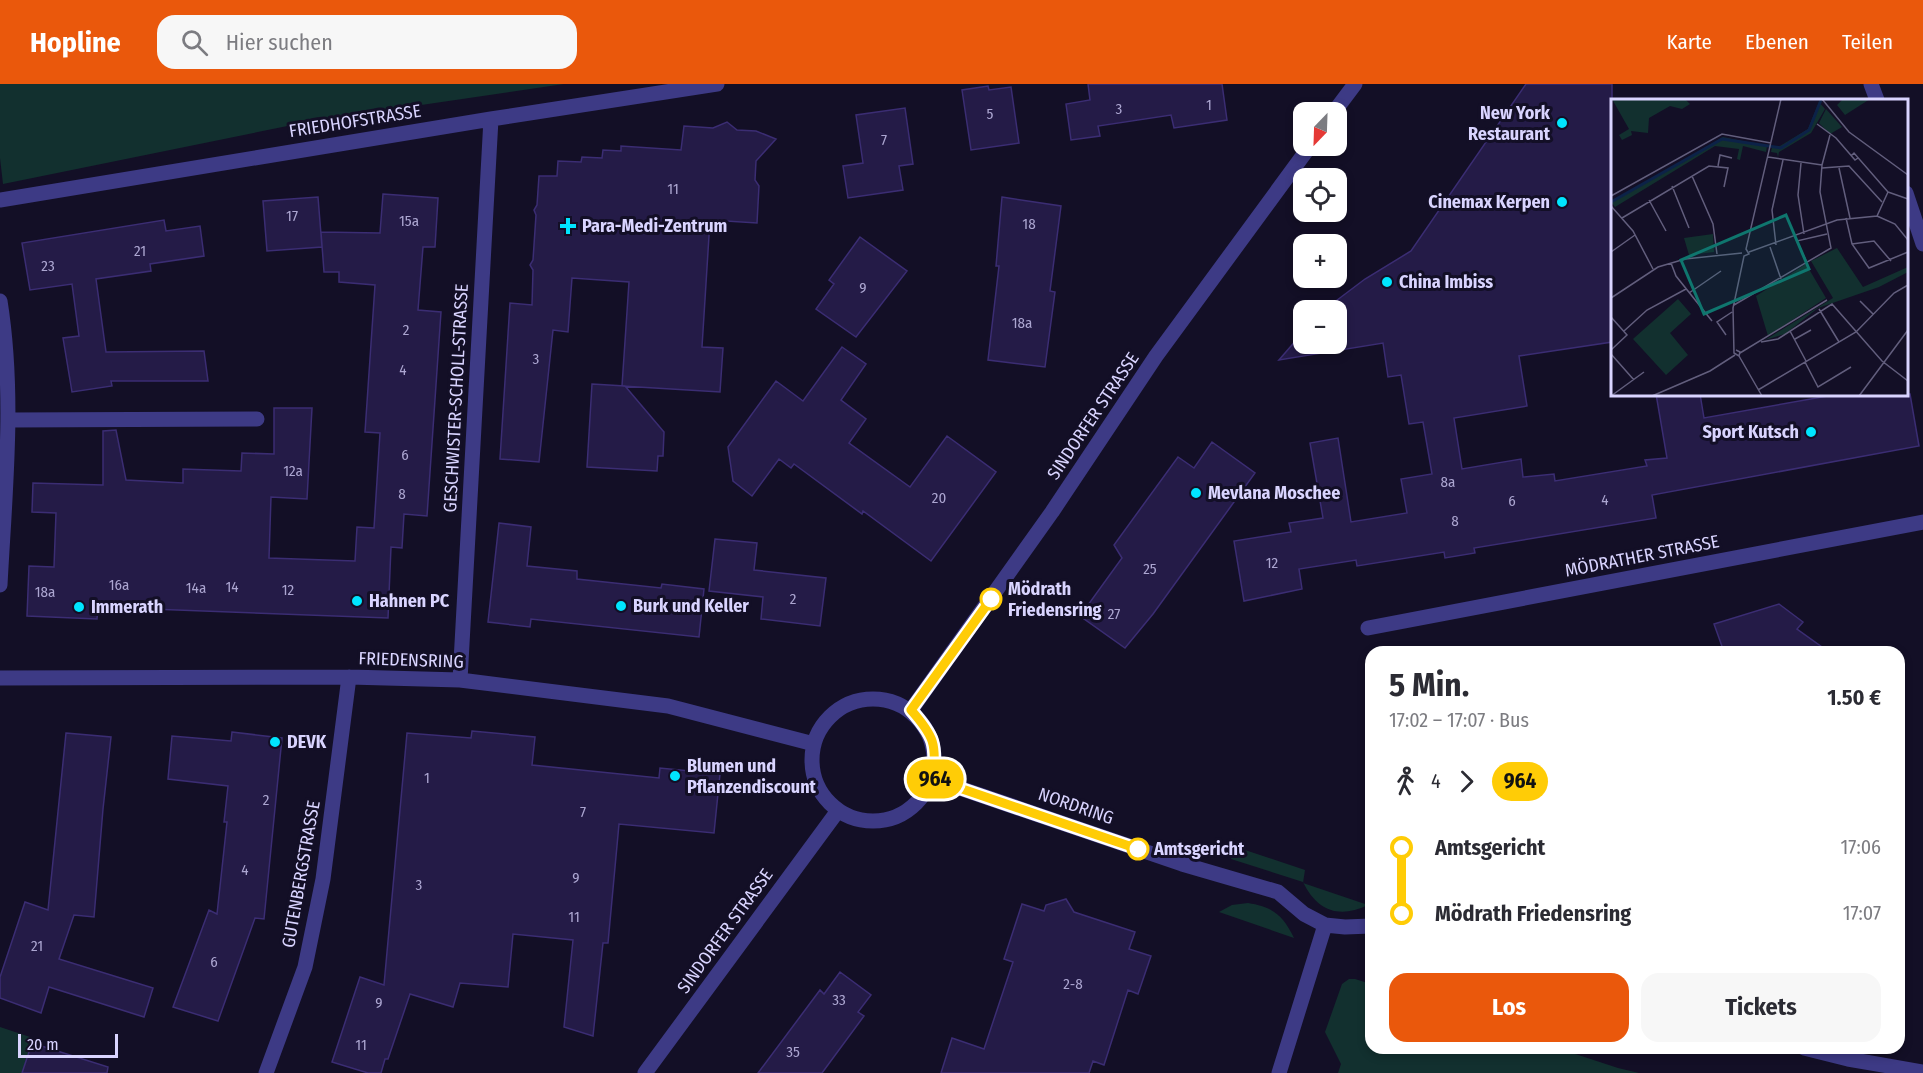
<!DOCTYPE html>
<html lang="de">
<head>
<meta charset="utf-8">
<style>
	:root { --surface:#fff; --page:#f7f7f7; --text:#2b2b33; --muted:#7c7c81; --accent:#ea580c }
	body { margin:0; font-family:"Fira Sans Condensed",sans-serif; background:var(--page); color:var(--text); height:100vh; display:flex; flex-direction:column; font-size:22px; white-space:nowrap }
	* { box-sizing:border-box; margin:0 }
	p { font-size:20px; color:var(--muted) }
	.icon { flex:none; width:33px; height:33px; fill:none; stroke:currentColor; stroke-width:2; stroke-linecap:round; stroke-linejoin:round }
	.map { position:relative; flex:1; overflow:hidden }
	.panel { position:absolute; left:1365px; top:562px; width:540px; height:408px; display:flex; flex-direction:column; background:var(--surface); border-radius:18px; box-shadow:0 3px 9px #0003 }
	.panel>* { flex:none }
	.badge { padding:0 12px; border-radius:20px; font-size:21px; line-height:39px }
	.needle { width:39px; rotate:203deg }
	.controls { position:absolute; left:1293px; top:18px; display:grid; gap:12px }
	.controls a { display:grid; place-items:center; width:54px; height:54px; border-radius:12px; background:var(--surface); box-shadow:0 3px 9px #0003; font-size:30px }
	.scale { position:absolute; left:18px; bottom:15px; width:100px; box-sizing:border-box; padding-left:6px; border:3px solid #d9d4ff; border-top:0; font-size:16px; line-height:21px; white-space:nowrap; color:#d9d4ff; -webkit-text-stroke:4px #130f26; paint-order:stroke }
	.map>.badge { position:absolute; translate:-50% -50%; box-shadow:0 0 0 3px #fff }
	.legs { display:flex; align-items:center; gap:9px; height:66px; padding:0 24px; font-size:20px }
	.legs p { margin-inline-start:auto }
	.head { display:flex; align-items:center; justify-content:space-between; height:102px; padding:0 24px }
	h1 { font-size:33px; font-weight:700; line-height:45px }
	.button { display:flex; gap:12px; margin-top:auto; padding:12px 24px }
	.button a { flex:1; height:69px; border-radius:18px; background:var(--accent); color:#fff; font-size:24px; font-weight:700; line-height:69px; text-align:center }
	.button a+a { background:var(--page); color:var(--text) }
	ul { padding:0 24px; list-style:none }
	li { display:flex; align-items:center; gap:21px; height:66px; font-size:22px }
	li i { display:grid; place-items:center; width:9px; height:100%; margin:0 8px; background:currentColor }
	li i::after { content:''; width:15px; height:15px; margin:-8px; border:4px solid; border-radius:50%; background:var(--surface) }
	li p { margin-inline-start:auto }
	li:first-child i { background:linear-gradient(#0000 50%,currentColor 0) }
	li:last-child i { background:linear-gradient(currentColor 50%,#0000 0) }
	header { display:flex; align-items:center; gap:36px; box-sizing:border-box; height:84px; padding:0 30px; background:var(--accent); color:#fff }
	header strong { font-size:28px }
	nav { display:flex; gap:33px; margin-inline-start:auto; font-size:21px }
	.search { width:420px; height:54px; background:var(--page); display:flex; align-items:center; gap:15px; box-sizing:border-box; padding:0 21px; border-radius:18px; color:var(--muted); font-size:22px }
	.map>svg:first-child { display:block }
	.green { fill:#12302f }
	.building { fill:#241b47; stroke:#3b2d73; stroke-width:1.5 }
	.lines { fill:none; stroke-linecap:round; stroke-linejoin:round }
	.minor { stroke:#3d3a85; stroke-width:15 }
	.line-1-casing { stroke:#fff; stroke-width:14 }
	.line-1 { stroke:#ffcc06; stroke-width:9 }
	.poi-dot { fill:#00e5ff; stroke:#130f26; stroke-width:2 }
	.stop-1-dot { fill:#fff; stroke:#ffcc06; stroke-width:3 }
	.labels { text-anchor:middle; stroke-width:6; stroke-linejoin:round; paint-order:stroke }
	.number-label { font-size:15px; fill:#aca6d1 }
	.poi-label { font-size:18px; font-weight:bold; fill:#d9d4ff; stroke:#130f26; text-anchor:start }
	.street-label { font-size:18px; fill:#d9d4ff; stroke:#130f26 }
	.stop-label { font-size:18px; font-weight:bold; fill:#d9d4ff; stroke:#130f26; text-anchor:start }
	.inset-river { fill:none; stroke:#0c2248; stroke-width:3 }
	.inset-road { fill:none; stroke:#625e7d; stroke-width:1.5 }
	.view { fill:#0f766e; fill-opacity:0.15; stroke:#0f766e; stroke-width:3 }
	.inset-edge { fill:none; stroke:#d9d4ff; stroke-width:3 }
</style>
</head>
<body>
<header>
<strong>Hopline</strong>
<div class="search"><svg class="icon" aria-label="search" viewBox="0 0 24 24"><circle cx="10" cy="10" r="6"/><path d="M15 15l6 6"/></svg>Hier suchen</div>
<nav><a>Karte</a><a>Ebenen</a><a>Teilen</a></nav>
</header>
<div class="map">
<svg width="1923" height="989" viewBox="0 0 1923 989">
	<rect width="100%" height="100%" fill="#130f26"/>
	<!-- green -->
	<path class="green" d="M0,0h564l-252,37 -309,63 -3,-26z
		M1236,763l69,23 -2,13 65,22c-29,14 -51,6 -65,-23l-72,-23z
		M1248,819c25,4 35,12 46,35l-75,-26 13,-7z
		M1349,895h6l16,5v64l189,1 58,19 21,5h-301l3,-9 -16,-32 17,-48z
		M0,943l33,11 -11,35h-22z"/>
	<!-- building -->
	<path class="building" d="M1088,0h134l5,36 -53,8 -3,-13 -73,11 2,10 -29,4 -5,-36 24,-4z
		M1526,0h86v258l-93,14 8,50 -73,12 8,51 59,-10 2,18 31,-3 1,7 92,-15 -2,-6 22,-2 -11,-64h44l4,24 135,-24h71l9,52 -267,49 4,23 -182,30 1,5 -30,5 -1,-6 -87,14 -1,-6 -57,9 3,20 -58,12 -10,-60 57,-9 -2,-9 34,-5 -13,-75 28,-5 13,84 56,-9 -6,-34 31,-5 -9,-52 -14,2 -8,-49 -13,2 -5,-34 -104,17 25,-29v13h32v-34h-12l41,-31 46,-28z
		M988,2l1,4 22,-3 8,56 -48,7 -9,-60z
		M905,24l8,56 -14,2 4,24 -55,8 -5,-32 20,-3 -7,-48z
		M727,38l10,8 19,1 20,8 -20,22 -1,19 4,6 -2,37 -47,-3 -8,127 21,1 -3,44 -98,-6 7,-104 -57,-4 -4,54 -15,-2 -14,132 -39,-3 10,-156 22,2 1,-35 -3,-5 3,-5 3,-45 -2,-5 3,-5 2,-29h18l1,-15 23,1 1,-5 20,1 1,-8 18,1v-5l60,4 3,-24 29,2z
		M383,110l55,4 -3,49h-12l-5,63 23,2 -14,204 -23,-2 -2,34 -11,-1 -3,71 -290,-11 -1,12 -70,-3 2,-50 25,1 2,-54 -24,-1 1,-29 70,2v-54l13,-1 10,50 57,3v-14l58,2 1,-18 32,1v-46h38l-5,91 -36,-2 -2,61 86,3 2,-34 17,1 6,-95 -15,-1 10,-147 -36,-3v-10h-15l-3,-40 59,1z
		M318,113l4,50 -55,4 -4,-50z
		M1002,113l59,9 -11,85 5,1 -10,75 -57,-7 11,-94h-3z
		M164,136l2,11 34,-5 4,30 -54,8 1,7 -55,8 10,73 98,-1 4,30h-97l1,5 -40,6 -9,-54 16,-2 -7,-52 -42,6 -8,-47z
		M860,153l47,34 -51,66 -40,-28 18,-25 -5,-4z
		M842,263l24,17 -25,36 25,19 -17,24 61,44 37,-51 49,36 -65,89 -68,-50 -1,3 -68,-50 -3,4 -12,-9 -27,37 -19,-15 -5,-34 48,-66 27,20z
		M592,300l33,2 39,46 -1,24h-5l-1,15 -70,-4z
		M1212,358l43,31 -102,141 -28,34 -45,-32 42,-58 -8,-13 64,-88 16,11z
		M499,439l32,4 -4,39 50,5v8l84,9 1,-4 42,5 -5,48 -168,-18 -1,8 -42,-5z
		M715,455l42,4 -3,27 72,8 -6,48 -59,-7 2,-22 -54,-6z
		M1779,520l24,18 -6,7 32,23h-105l-10,-28z
		M472,647l63,6 -3,28 127,13 1,-10 60,6 -6,59 -95,-9 -11,119h-5l-10,93 -29,-9 9,-87 -60,-6 -5,53 -48,-4 -7,24 -43,-13 -22,65h-3l-4,14h-13l-36,-11 28,-85 24,8 23,-252 64,5z
		M232,648l50,6 -18,181 -9,-1 -37,103 -45,-14 36,-97 8,4 10,-92h-3l4,-36 -60,-7 4,-43 59,5z
		M66,649l45,4 -8,72 -9,108 -20,-2 -15,44 94,29 -9,29 -95,-30 -8,26 -41,-15v-21l25,-75 23,8z
		M1066,815l8,13 61,20 -6,17 22,7 -13,38 -10,-4 -24,75 -11,-4 -4,12h-148l11,-35 32,11 29,-87 -9,-3 18,-55 22,7 2,-6z
		M840,888l31,23 -13,17 6,4 -42,57h-64l62,-83 4,4z
		M32,959l76,24 -1,6h-85z"/>
	<g class="lines">
		<!-- minor -->
		<path class="minor" d="M1871,0l6,16
			M1334,28l21,-28
			M1906,109l17,51
			M0,116l491,-81 226,-35
			M0,217c15,94 5,189 0,284
			M9,336l248,-1
			M1368,544l555,-106
			M0,594l349,-1 111,3 208,26 146,38
			M460,596l31,-561
			M812 676a61 61 0 1 1 122 0a61 61 0 1 1-122 0Z
			M911,626l141,-198 104,-156 154,-210
			M933,695l249,85 96,28 26,22 21,11 20,2 26,-1
			M1804,964l44,11 75,13
			M266,989l39,-106 18,-88 26,-202
			M645,989l192,-261
			M1279,989l46,-148"/>
	</g>
	<g class="lines">
		<!-- line-1 casing -->
		<g class="line-1-casing">
			<path id="line-1" d="M991,515l-80,111c23,26 26,34 22,69l205,70"/>
		</g>
		<!-- line-1 -->
		<use href="#line-1" class="line-1"/>
	</g>
	<!-- markers -->
	<g class="poi-dot">
		<circle cx="1562" cy="39" r="6"/>
		<circle cx="1562" cy="118" r="6"/>
		<path d="M565 133h6v6h6v6h-6v6h-6v-6h-6v-6h6z"/>
		<circle cx="1387" cy="198" r="6"/>
		<circle cx="1811" cy="348" r="6"/>
		<circle cx="1196" cy="409" r="6"/>
		<circle cx="357" cy="517" r="6"/>
		<circle cx="621" cy="522" r="6"/>
		<circle cx="79" cy="523" r="6"/>
		<circle cx="275" cy="658" r="6"/>
		<circle cx="675" cy="692" r="6"/>
	</g>
	<g class="stop-1-dot">
		<circle cx="991" cy="515" r="10"/>
		<circle cx="1138" cy="765" r="10"/>
	</g>
	<g class="labels">
		<!-- number labels -->
		<g class="number-label">
			<text x="1209" y="26">1</text>
			<text x="1119" y="30">3</text>
			<text x="990" y="35">5</text>
			<text x="884" y="61">7</text>
			<text x="673" y="110">11</text>
			<text x="292" y="137">17</text>
			<text x="409" y="142">15a</text>
			<text x="1029" y="145">18</text>
			<text x="140" y="172">21</text>
			<text x="48" y="187">23</text>
			<text x="863" y="209">9</text>
			<text x="1022" y="244">18a</text>
			<text x="406" y="251">2</text>
			<text x="536" y="280">3</text>
			<text x="403" y="291">4</text>
			<text x="405" y="376">6</text>
			<text x="293" y="392">12a</text>
			<text x="1448" y="403">8a</text>
			<text x="402" y="415">8</text>
			<text x="939" y="419">20</text>
			<text x="1605" y="421">4</text>
			<text x="1512" y="422">6</text>
			<text x="1455" y="442">8</text>
			<text x="1272" y="484">12</text>
			<text x="1150" y="490">25</text>
			<text x="119" y="506">16a</text>
			<text x="232" y="508">14</text>
			<text x="196" y="509">14a</text>
			<text x="288" y="511">12</text>
			<text x="45" y="513">18a</text>
			<text x="793" y="520">2</text>
			<text x="1114" y="535">27</text>
			<text x="427" y="699">1</text>
			<text x="266" y="721">2</text>
			<text x="583" y="733">7</text>
			<text x="245" y="791">4</text>
			<text x="576" y="799">9</text>
			<text x="419" y="806">3</text>
			<text x="574" y="838">11</text>
			<text x="37" y="867">21</text>
			<text x="214" y="883">6</text>
			<text x="1073" y="905">2-8</text>
			<text x="839" y="921">33</text>
			<text x="379" y="924">9</text>
			<text x="361" y="966">11</text>
			<text x="793" y="973">35</text>
		</g>
		<!-- poi labels -->
		<g class="poi-label">
			<text x="1550" y="35" text-anchor="end">New York<tspan x="1550" dy="21">Restaurant</tspan></text>
			<text x="1550" y="124" text-anchor="end">Cinemax Kerpen</text>
			<text x="582" y="148">Para-Medi-Zentrum</text>
			<text x="1399" y="204">China Imbiss</text>
			<text x="1799" y="354" text-anchor="end">Sport Kutsch</text>
			<text x="1208" y="415">Mevlana Moschee</text>
			<text x="369" y="523">Hahnen PC</text>
			<text x="633" y="528">Burk und Keller</text>
			<text x="91" y="529">Immerath</text>
			<text x="287" y="664">DEVK</text>
			<text x="687" y="688">Blumen und<tspan x="687" dy="21">Pflanzendiscount</tspan></text>
		</g>
		<!-- street labels -->
		<g class="street-label">
			<text transform="translate(355 37) rotate(-9)" y="6">FRIEDHOFSTRASSE</text>
			<text transform="translate(456 314) rotate(-87)" y="6">GESCHWISTER-SCHOLL-STRASSE</text>
			<text transform="translate(1093 332) rotate(-56)" y="6">SINDORFER STRASSE</text>
			<text transform="translate(1642 472) rotate(-11)" y="6">MÖDRATHER STRASSE</text>
			<text transform="translate(411 576) rotate(2)" y="6">FRIEDENSRING</text>
			<text transform="translate(1076 722) rotate(19)" y="6">NORDRING</text>
			<text transform="translate(301 790) rotate(-80)" y="6">GUTENBERGSTRASSE</text>
			<text transform="translate(725 847) rotate(-54)" y="6">SINDORFER STRASSE</text>
		</g>
		<!-- stop labels -->
		<g class="stop-label">
			<text x="1008" y="511">Mödrath<tspan x="1008" dy="21">Friedensring</tspan></text>
			<text x="1154" y="771">Amtsgericht</text>
		</g>
	</g>
	<!-- overview -->
	<g transform="translate(1611 15)">
		<rect width="297" height="297" fill="#130f26"/>
		<path d="M1,0h73l5,5 -8,5 -12,-3 -21,12 -1,15 -17,-2 1,4 -10,5 -3,-5 10,-6zM232,0h27l-25,16 -8,-10zM208,3l6,7 -14,24 -32,19 -1,5 -1,-4 -6,-1 1,-5 8,-1 28,-17zM215,10l16,18 -12,7 -11,-11zM112,38l44,9 -1,6 -23,-6 -3,14 -3,-1 2,-10 -24,-3 -100,61 -4,-5zM102,135l1,18 -25,3 -5,-17zM226,149l26,39 45,-20v5l-29,15 -61,21 -33,26 -20,6 68,-42 -22,-37zM195,165l20,34 -58,38 -12,-40zM67,200l13,15 -21,19 18,22 -22,20 -33,-36z" fill="#12302f"/>
		<path class="inset-river" d="M0,103l111,-63 59,9 28,-18 12,-30"/>
		<path class="inset-road" d="M211,0l27,33 59,43M206,25l19,14 19,22 3,-2M240,57l3,-3 34,39M157,58l54,8M190,64l-3,32 6,39M107,67l2,-11 12,3M211,69l27,-2 33,36M228,69l11,50M81,77l21,48 4,30M61,87l17,42M277,93l20,7M0,97l111,-62 49,9M38,101l17,31M0,107l22,25 20,38M266,117l18,8 13,16M11,119l87,-52 19,2 -4,19M235,119l6,26 17,24 39,-16M184,138l2,4 30,-7M186,142l10,22M241,145l22,-3 17,20M165,146l-4,-35 11,-50M159,148l11,32M0,153l24,-17M138,153l88,-32 40,-4 11,-24M60,164l5,13 36,45M78,194l32,-22M0,199l47,-31 27,-8 57,-6M249,202l13,13M123,206l97,-57 -11,-56 2,-27 8,-30M208,210l20,33M0,218l16,18 -16,15M13,232l23,-21 39,-21M179,232l16,30M115,236l-9,-13 15,-10M184,240l16,-9M150,243l17,-3 54,-35 50,57 26,20M125,251l4,2 -1,4 -5,-3 -1,-45 11,-52 5,-2 -3,-5 35,-150M129,254l87,-53M0,255l23,26M128,257l23,40M194,263l13,25 33,-20M147,291l98,-58 38,-39 14,-8M0,297l33,-24M41,297l58,-25 25,-16M248,297l49,-66"/>
		<path class="view" d="M175,116l23,54 -105,45 -23,-54z"/>
		<rect width="297" height="297" class="inset-edge"/>
	</g>
</svg>
<div class="controls">
<a><svg class="needle" viewBox="-14 -14 28 28"><path d="M0-13l5 13h-10z" fill="#e53935"/><path d="M0 13l5-13h-10z" fill="#7c7c81"/></svg></a>
<a><svg class="icon" aria-label="locate" viewBox="0 0 24 24"><circle cx="12" cy="12" r="6"/><path d="M12 2v4M12 18v4M2 12h4M18 12h4"/></svg></a>
<a>+</a>
<a>−</a>
</div>
<div class="scale">20 m</div>
<b class="badge" style="left:935px;top:695px;background:#ffcc06;color:#111">964</b>
<section class="panel">
<div class="head"><div><h1>5 Min.</h1><p>17:02 – 17:07 · Bus</p></div><b>1.50 €</b></div>
<div class="legs"><svg class="icon" aria-label="walk" viewBox="0 0 24 24"><circle cx="13" cy="4" r="2"/><path d="M13 8l-2 6 4 7M11 14l-3 7M7 12l3-4h3l4 4"/></svg>4<svg class="icon" aria-label="forward" viewBox="0 0 24 24"><path d="M9 5l7 7-7 7"/></svg><b class="badge" style="background:#ffcc06;color:#111">964</b></div>
<ul>
<li><i style="color:#ffcc06"></i><b>Amtsgericht</b><p>17:06</p></li>
<li><i style="color:#ffcc06"></i><b>Mödrath Friedensring</b><p>17:07</p></li>
</ul>
<div class="button"><a>Los</a><a>Tickets</a></div>
</section>
</div>
</body>
</html>
